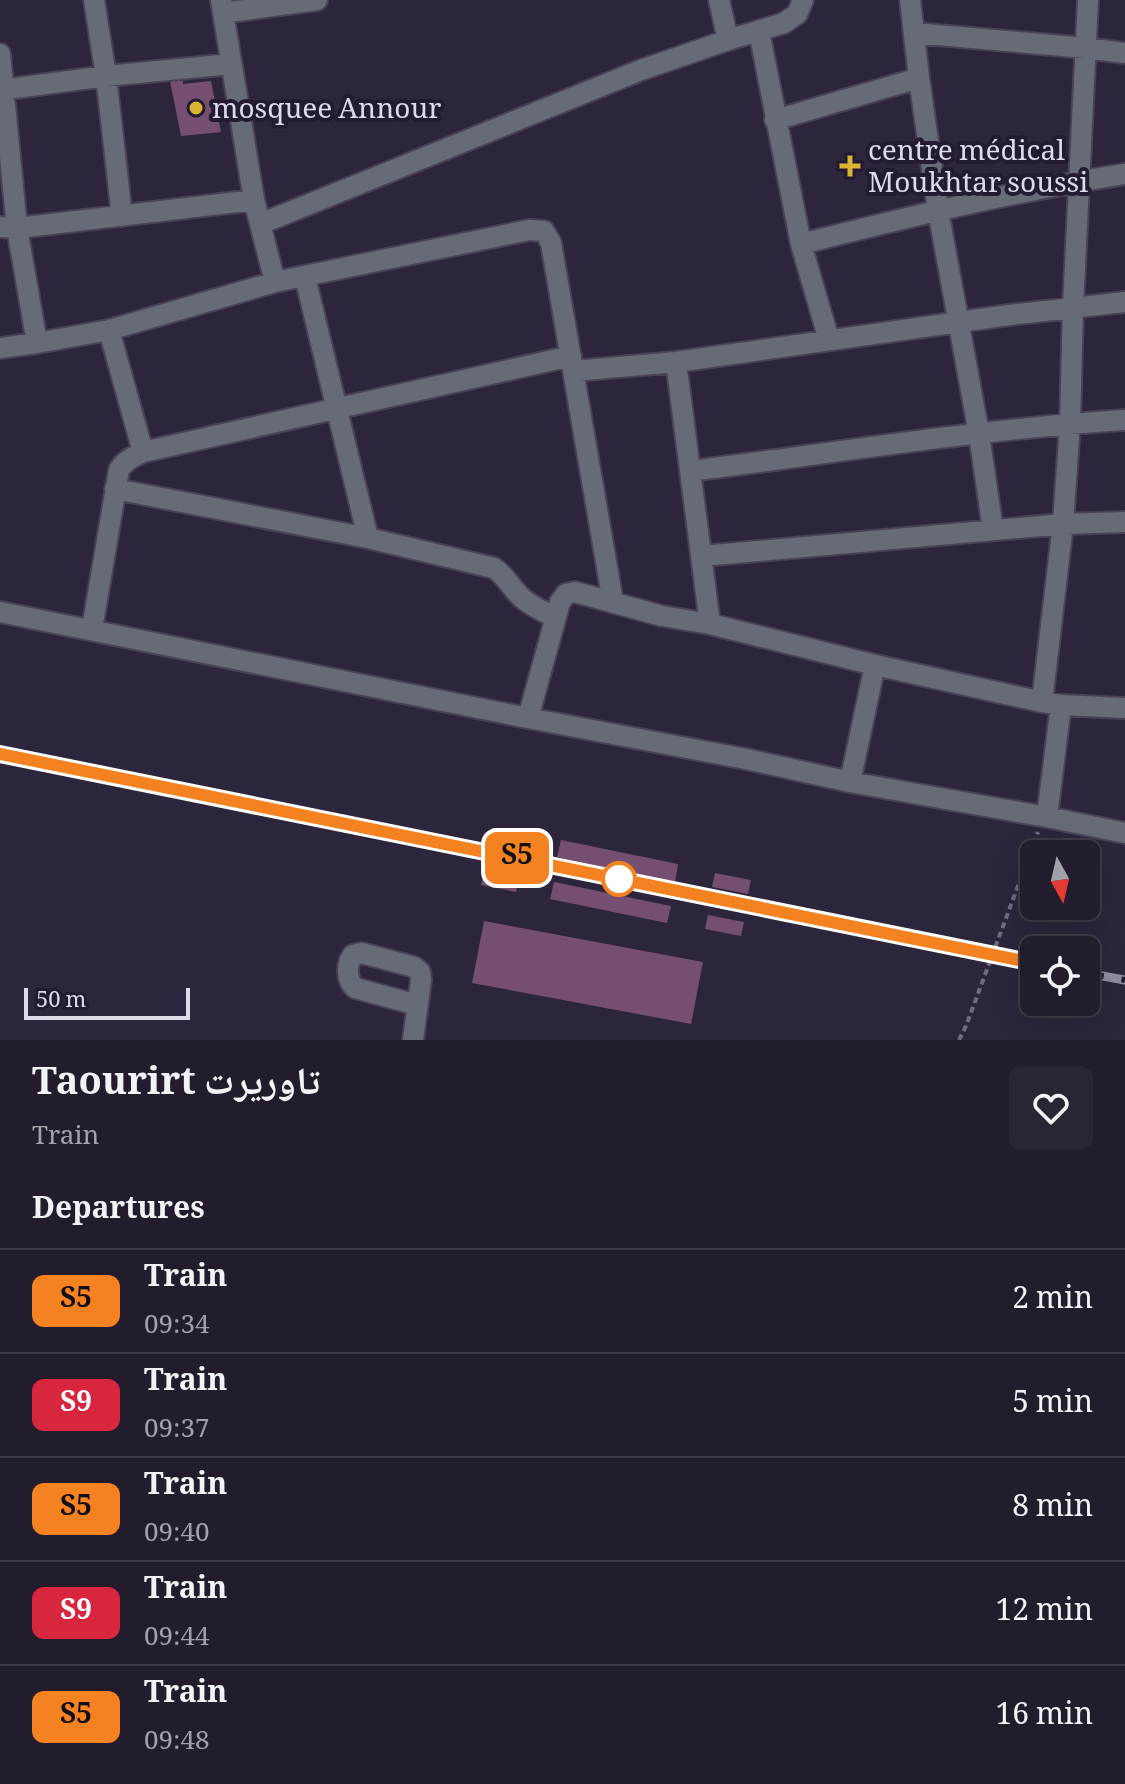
<!DOCTYPE html>
<html lang="en">
<head>
<meta charset="utf-8">
<style>
	:root { --surface:#221c2c; --page:#2a2534; --text:#f1f3f6; --muted:#a2a1a9; --line:#3f3a48 }
	body { margin:0; font-family:Georgia,"Noto Naskh Arabic",serif; background:var(--page); color:var(--text); height:100vh; display:flex; flex-direction:column; font-size:30px; white-space:nowrap }
	* { box-sizing:border-box; margin:0 }
	p { font-size:26px; color:var(--muted) }
	.icon { flex:none; width:44px; height:44px; fill:none; stroke:currentColor; stroke-width:2; stroke-linecap:round; stroke-linejoin:round }
	.map { position:relative; height:1040px; overflow:hidden }
	.panel { display:flex; flex-direction:column; background:var(--surface); flex:1 }
	.panel>* { flex:none }
	.badge { padding:0 16px; border-radius:12px; font-size:28px; line-height:52px }
	.needle { width:52px; rotate:172deg }
	.buttons { position:absolute; left:1020px; top:840px; display:grid; gap:16px }
	.buttons a { display:grid; place-items:center; width:80px; height:80px; border-radius:12px; background:var(--surface); box-shadow:0 8px 32px #0002,0 0 0 2px var(--line); font-size:40px }
	.scale { position:absolute; left:24px; bottom:20px; width:166px; box-sizing:border-box; padding-left:8px; border:4px solid #dfdae9; border-top:0; font-size:22px; line-height:28px; white-space:nowrap; color:#dfdae9; -webkit-text-stroke:6px #231b31; paint-order:stroke }
	.map>.badge { position:absolute; translate:-50% -50%; box-shadow:0 0 0 4px #fff }
	h2 { padding:0 32px; font-size:30px; line-height:72px }
	.round { display:grid; place-items:center; flex:none; width:84px; height:84px; border-radius:12px; background:var(--page) }
	.headline { display:flex; align-items:center; justify-content:space-between; height:136px; padding:0 32px }
	h1 { font-size:38px; font-weight:800; line-height:60px }
	ul { padding:0; list-style:none }
	li { display:flex; align-items:center; gap:24px; height:104px; padding:0 32px; border-top:2px solid var(--line) }
	li div { flex:1 }
	li b { display:block; font-size:30px }
	li em { font-style:normal }
	li .badge { min-width:88px; font-weight:700; text-align:center }
	.map>svg:first-child { display:block }
	.building { fill:#744f71 }
	.lines { fill:none; stroke-linecap:round; stroke-linejoin:round }
	.minor-casing { stroke:#494257; stroke-width:24 }
	.minor { stroke:#676b77; stroke-width:20 }
	.rail-casing { stroke:#928c9e; stroke-width:9 }
	.rail { stroke:#231b31; stroke-width:6; stroke-dasharray:18; stroke-linecap:butt }
	.path-bridge { stroke:#726b7f; stroke-width:4; stroke-dasharray:6 4; stroke-linecap:butt }
	.line-casing { stroke:#fff; stroke-width:18 }
	.line { stroke:#f58220; stroke-width:12 }
	.poi-dot { fill:#dab334; stroke:#231b31; stroke-width:3 }
	.stop-dot { fill:#fff; stroke:#f58220; stroke-width:4 }
	.labels { text-anchor:middle; stroke-width:8; stroke-linejoin:round; paint-order:stroke }
	.poi-label { font-size:28px; fill:#dfdae9; stroke:#231b31; text-anchor:start }
</style>
</head>
<body>
<div class="map">
<svg width="1125" height="1040" viewBox="0 0 1125 1040">
	<rect width="100%" height="100%" fill="#2d253b"/>
	<!-- building -->
	<path class="building" d="M170,81h13v3l28,-3 10,51 -40,4z
		M492,828l35,7 -3,14 -35,-7z
		M561,840l117,24 -3,18 -118,-25z
		M484,871l35,7 -3,14 -35,-7z
		M715,873l36,7 -3,14 -36,-7z
		M554,882l117,24 -4,17 -117,-24z
		M708,915l36,7 -3,14 -36,-7z
		M484,921l219,41 -12,62 -219,-41z"/>
	<g class="lines">
		<!-- minor casing -->
		<g class="minor-casing">
			<path id="minor" d="M94,0l12,76 16,140
				M221,0l33,200 21,82
				M719,0l9,40
				M910,0l9,78 19,132 41,224 14,96
				M223,13l94,-13
				M759,31l42,213 28,96
				M914,33l172,15 39,5
				M0,54l17,174 20,115
				M0,90l106,-14 125,-12
				M775,120l144,-42
				M260,224l381,-154 87,-30 56,-17 13,-9 6,-14
				M0,227l17,1 237,-28
				M801,244c107,-27 215,-53 324,-70
				M305,277l63,261
				M109,330l34,122
				M0,348l37,-5 72,-13 166,-48 254,-52 15,1 7,12 62,359
				M676,362l34,262
				M573,371l103,-9 333,-47 116,-13
				M690,471c145,-18 289,-42 435,-51
				M115,489l253,49 126,30c12,8 17,20 27,29 9,9 23,14 34,21
				M702,556l361,-32 62,-2
				M0,612l528,106 218,41 104,23 197,35 78,16
				M92,629l27,-159c6,-10 14,-13 24,-18l428,-96
				M1042,702l21,-178 7,-100 3,-117 15,-307
				M528,718l32,-116 6,-8 9,-2 87,24 48,8 165,41 167,37 19,3 64,3
				M850,782l25,-117
				M1047,817l14,-112
				M413,1040l8,-60 -1,-8 -6,-5 -52,-14 -9,2c-7,9 -7,25 2,33l62,17"/>
		</g>
		<!-- minor -->
		<use href="#minor" class="minor"/>
		<!-- rail casing -->
		<g class="rail-casing">
			<path id="rail" d="M0,754l1034,208
				M1086,973l39,7"/>
		</g>
		<!-- rail -->
		<use href="#rail" class="rail"/>
		<!-- path-bridge -->
		<path class="path-bridge" d="M959,1040l7,-14 72,-194"/>
	</g>
	<g class="lines">
		<!-- line casing -->
		<g class="line-casing">
			<path id="line" d="M0,754l1034,209"/>
		</g>
		<!-- line -->
		<use href="#line" class="line"/>
	</g>
	<!-- markers -->
	<g class="poi-dot">
		<circle cx="196" cy="108" r="8"/>
		<path d="M846 154h8v8h8v8h-8v8h-8v-8h-8v-8h8z"/>
	</g>
	<circle class="stop-dot" cx="619" cy="879" r="16"/>
	<g class="labels">
		<!-- poi labels -->
		<g class="poi-label">
			<text x="212" y="118">mosquee Annour</text>
			<text x="868" y="160">centre médical<tspan x="868" dy="32">Moukhtar soussi</tspan></text>
		</g>
	</g>
</svg>
<div class="buttons">
<a><svg class="needle" viewBox="-14 -14 28 28"><path d="M0-13l5 13h-10z" fill="#e53935"/><path d="M0 13l5-13h-10z" fill="#a2a1a9"/></svg></a>
<a><svg class="icon" aria-label="locate" viewBox="0 0 24 24"><circle cx="12" cy="12" r="6"/><path d="M12 2v4M12 18v4M2 12h4M18 12h4"/></svg></a>
</div>
<div class="scale">50 m</div>
<b class="badge" style="left:517px;top:858px;background:#f58220;color:#111">S5</b>
</div>
<section class="panel">
<div class="headline"><div><h1>Taourirt تاوريرت</h1><p>Train</p></div><a class="round"><svg class="icon" aria-label="heart" viewBox="0 0 24 24"><path d="M12 20l-8-8c-3-5 5-10 8-4 3-6 11-1 8 4z"/></svg></a></div>
<h2>Departures</h2>
<ul>
<li><span class="badge" style="background:#f58220;color:#111">S5</span><div><b>Train</b><p>09:34</p></div><em>2 min</em></li>
<li><span class="badge" style="background:#d7263d;color:#fff">S9</span><div><b>Train</b><p>09:37</p></div><em>5 min</em></li>
<li><span class="badge" style="background:#f58220;color:#111">S5</span><div><b>Train</b><p>09:40</p></div><em>8 min</em></li>
<li><span class="badge" style="background:#d7263d;color:#fff">S9</span><div><b>Train</b><p>09:44</p></div><em>12 min</em></li>
<li><span class="badge" style="background:#f58220;color:#111">S5</span><div><b>Train</b><p>09:48</p></div><em>16 min</em></li>
</ul>
</section>
</body>
</html>
